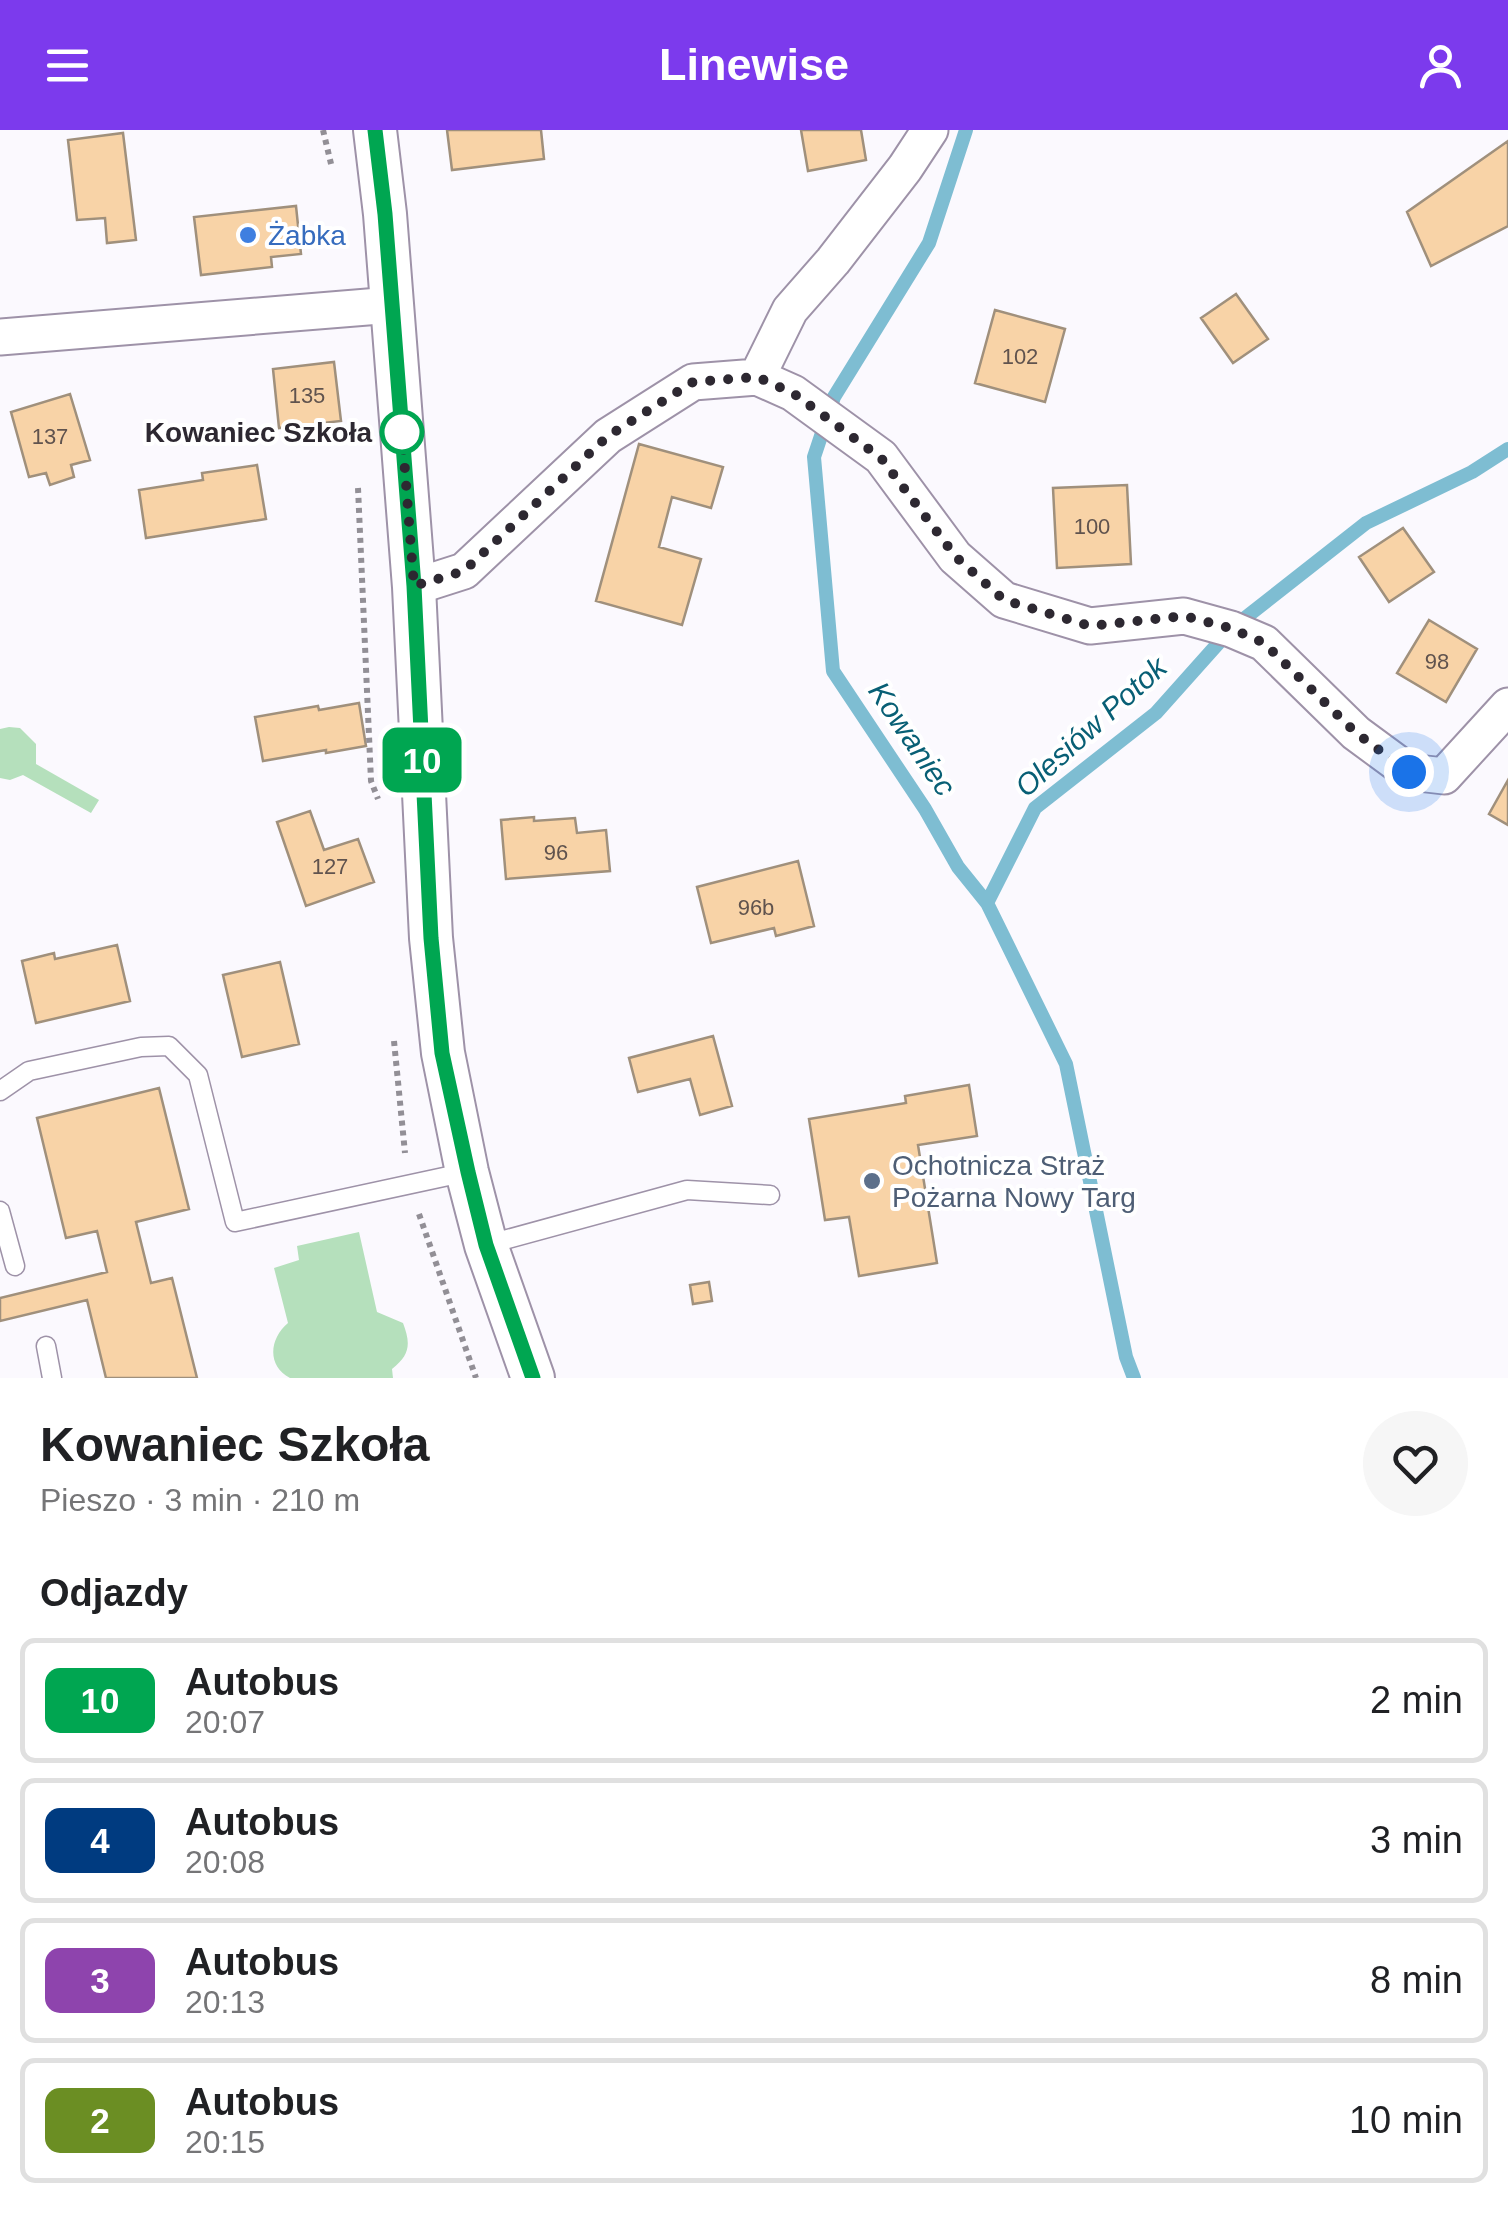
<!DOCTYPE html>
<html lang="pl">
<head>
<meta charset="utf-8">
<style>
	:root { --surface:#fff; --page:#f6f6f6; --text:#202124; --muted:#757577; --line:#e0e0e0; --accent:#7c3aed }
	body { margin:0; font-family:Arial,sans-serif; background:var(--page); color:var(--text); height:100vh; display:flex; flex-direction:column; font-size:38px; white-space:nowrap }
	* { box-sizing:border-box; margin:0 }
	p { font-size:32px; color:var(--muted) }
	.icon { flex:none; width:55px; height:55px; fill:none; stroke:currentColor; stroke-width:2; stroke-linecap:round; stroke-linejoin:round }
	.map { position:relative; height:1248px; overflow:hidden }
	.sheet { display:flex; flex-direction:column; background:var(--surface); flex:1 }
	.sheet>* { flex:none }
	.badge { padding:0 20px; border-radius:15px; font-size:35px; line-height:65px }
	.you { position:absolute; width:50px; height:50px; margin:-25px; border:8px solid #fff; border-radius:50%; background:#1a73e8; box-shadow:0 0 0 15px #1a73e833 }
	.map>.badge { position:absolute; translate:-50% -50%; box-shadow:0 0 0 5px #fff }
	h2 { padding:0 40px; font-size:38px; line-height:90px }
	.round { display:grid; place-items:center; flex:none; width:105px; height:105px; border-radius:52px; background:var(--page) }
	.summary { display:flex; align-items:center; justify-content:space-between; height:170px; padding:0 40px }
	h1 { font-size:48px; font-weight:800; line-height:75px }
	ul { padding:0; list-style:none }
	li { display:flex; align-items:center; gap:30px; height:125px; margin:0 20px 15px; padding:0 20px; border:5px solid var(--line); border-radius:15px }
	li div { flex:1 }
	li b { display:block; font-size:38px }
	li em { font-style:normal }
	li .badge { min-width:110px; font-weight:700; text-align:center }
	header { display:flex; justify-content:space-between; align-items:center; height:130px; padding:0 40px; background:var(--accent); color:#fff; font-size:45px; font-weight:800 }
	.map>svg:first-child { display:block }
	.green { fill:#b5e0bc }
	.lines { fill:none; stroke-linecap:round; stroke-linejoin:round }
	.stream { stroke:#7ebdd2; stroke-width:14 }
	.building { fill:#f8d3a7; stroke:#a0907c; stroke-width:2.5 }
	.service-casing { stroke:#9e92a8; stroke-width:21 }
	.minor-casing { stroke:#9e92a8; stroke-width:39 }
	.tertiary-casing { stroke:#9e92a8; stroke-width:46 }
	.path { stroke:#928f96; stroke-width:6; stroke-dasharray:5 5; stroke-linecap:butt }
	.service { stroke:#fff; stroke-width:18 }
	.minor { stroke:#fff; stroke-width:35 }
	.tertiary { stroke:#fff; stroke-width:42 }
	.line-casing { stroke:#fff; stroke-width:22 }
	.line { stroke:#00a651; stroke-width:15 }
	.walk { stroke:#2d2831; stroke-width:10; stroke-dasharray:0 18 }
	.shop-dot { fill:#3f7fe0; stroke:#fff; stroke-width:4 }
	.stop-dot { fill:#fff; stroke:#00a651; stroke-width:5 }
	.service-dot { fill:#5c6f8a; stroke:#fff; stroke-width:4 }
	.labels { text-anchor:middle; stroke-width:8; stroke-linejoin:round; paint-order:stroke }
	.number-label { font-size:22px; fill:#60534e }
	.shop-label { font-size:28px; fill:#366cbe; stroke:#fff; text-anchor:start }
	.stop-label { font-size:28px; font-weight:bold; fill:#2d2831; stroke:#fff; text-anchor:end }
	.service-label { font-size:28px; fill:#4e5e75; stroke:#fff; text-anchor:start }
	.water-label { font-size:30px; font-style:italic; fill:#085f75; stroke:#fff }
</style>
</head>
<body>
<header><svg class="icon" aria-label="menu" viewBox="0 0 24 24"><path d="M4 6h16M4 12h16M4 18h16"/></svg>Linewise<svg class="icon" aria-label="person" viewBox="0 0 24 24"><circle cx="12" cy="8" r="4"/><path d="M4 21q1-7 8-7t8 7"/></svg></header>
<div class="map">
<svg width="1508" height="1248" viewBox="0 0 1508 1248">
	<rect width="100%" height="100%" fill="#fbf9fe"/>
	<!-- green -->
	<path class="green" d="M9,597l11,1 16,16v20l63,36 -8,13 -68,-38 -13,5 -10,-2v-49z
		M359,1102l18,80 26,11c8,21 7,32 -11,46l1,9h-103c-24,-13 -20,-40 -2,-55l-14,-55 25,-8 -2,-14z"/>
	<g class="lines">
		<!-- stream -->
		<path class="stream" d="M966,0l-37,113 -95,154 -20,60 19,214 92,138 33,58 29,36 79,161 60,293 8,21
			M987,773l48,-95 121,-95 75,-84 135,-106 106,-51 36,-23"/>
	</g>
	<!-- building -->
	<path class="building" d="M447,0h94l3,29 -92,11z
		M801,0h60l5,30 -58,11z
		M123,3l13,107 -29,3 -2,-25 -28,2 -9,-80z
		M1508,11v85l-77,40 -24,-54z
		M296,76l5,48 -30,3 1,10 -71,8 -7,-58z
		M1236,164l32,45 -35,24 -32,-45z
		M995,180l70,19 -20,73 -70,-19z
		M334,232l7,59 -62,7 -6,-59z
		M70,264l20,66 -19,5 3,12 -24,8 -4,-12 -17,4 -18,-65z
		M639,314l84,23 -12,41 -39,-11 -13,50 42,12 -19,66 -86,-24z
		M257,335l9,54 -120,19 -7,-48 64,-10 -1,-7z
		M1127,355l4,79 -74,4 -4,-80z
		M1403,398l31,44 -45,30 -30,-45z
		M1429,490l48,29 -31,53 -49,-29z
		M359,573l7,43 -40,7v-3l-63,11 -8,-44 63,-11 1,4z
		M1508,650v45l-19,-11z
		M310,681l14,39 34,-11 16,43 -68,24 -29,-84z
		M534,687v4l41,-3 2,15 29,-3 4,41 -104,8 -5,-59z
		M798,731l16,65 -38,10 -2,-8 -63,15 -14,-56z
		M117,815l13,56 -94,22 -14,-62 32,-8 1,6z
		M280,832l19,82 -57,13 -19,-82z
		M713,906l19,70 -32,9 -10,-36 -52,13 -9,-34z
		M969,955l8,51 -59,9 19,118 -78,13 -10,-59 -24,3 -16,-101 97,-16 -1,-7z
		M159,958l30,121 -53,13 15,61 21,-5 25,100h-91l-19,-78 -87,21v-23l107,-26 -10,-41 -31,7 -29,-120z
		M709,1152l3,19 -19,3 -3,-19z"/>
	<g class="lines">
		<!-- service casing -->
		<g class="service-casing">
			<path id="service" d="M0,961l29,-20 112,-24 28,-1 29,29 37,147 232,-50
				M0,1081l15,55
				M486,1115l201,-55 83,5
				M46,1216l6,32"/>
		</g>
		<!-- minor casing -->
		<g class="minor-casing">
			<path id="minor" d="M0,207l392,-32
				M757,247l33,-67 43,-49 72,-93 25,-38
				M414,457l50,-16 144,-135 85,-54 64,-5 36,16 88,64 74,100 49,43 86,26 94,-10 47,13 33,14 92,90 53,39 35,4 64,-70"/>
		</g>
		<!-- tertiary casing -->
		<g class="tertiary-casing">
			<path id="tertiary" d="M375,0l10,84 29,373 17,351 12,115 24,119 19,73 47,133"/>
		</g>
		<!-- path -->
		<path class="path" d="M323,0l9,38
			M358,358l13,293 7,18
			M394,911l11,112
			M419,1084l57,164"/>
		<!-- service -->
		<use href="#service" class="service"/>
		<!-- minor -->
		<use href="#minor" class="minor"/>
		<!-- tertiary -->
		<use href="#tertiary" class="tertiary"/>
	</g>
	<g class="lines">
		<!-- line casing -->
		<g class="line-casing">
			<path id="line" d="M375,0l10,84 29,372 17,352 11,115 26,119 18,73 47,133"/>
		</g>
		<!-- line -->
		<use href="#line" class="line"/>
		<!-- walk -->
		<path class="walk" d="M402,302l12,154 50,-15 144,-135 85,-54 64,-5 36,16 88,65 75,99 48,43 86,26 94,-10 46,12 34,15 92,90 53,39"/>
	</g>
	<!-- markers -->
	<circle class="shop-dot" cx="248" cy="105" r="10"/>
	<circle class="stop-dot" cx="402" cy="302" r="20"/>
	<circle class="service-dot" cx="872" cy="1051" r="10"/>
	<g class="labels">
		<!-- number labels -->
		<g class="number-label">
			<text x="1020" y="234">102</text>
			<text x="307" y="273">135</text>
			<text x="50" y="314">137</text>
			<text x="1092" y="404">100</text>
			<text x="1437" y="539">98</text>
			<text x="556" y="730">96</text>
			<text x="330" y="744">127</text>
			<text x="756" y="785">96b</text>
		</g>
		<!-- shop labels -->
		<g class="shop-label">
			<text x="268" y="115">Żabka</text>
		</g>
		<!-- stop labels -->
		<g class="stop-label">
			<text x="372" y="312">Kowaniec Szkoła</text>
		</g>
		<!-- service labels -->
		<g class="service-label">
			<text x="892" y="1045">Ochotnicza Straż<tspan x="892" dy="32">Pożarna Nowy Targ</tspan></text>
		</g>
		<!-- water labels -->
		<g class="water-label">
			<text transform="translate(1091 597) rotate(-42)" y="10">Olesiów Potok</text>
			<text transform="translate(912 609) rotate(56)" y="10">Kowaniec</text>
		</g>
	</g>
</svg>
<div class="you" style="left:1409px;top:642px"></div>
<b class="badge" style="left:422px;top:630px;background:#00a651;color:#fff">10</b>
</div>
<section class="sheet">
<div class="summary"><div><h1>Kowaniec Szkoła</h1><p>Pieszo · 3 min · 210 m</p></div><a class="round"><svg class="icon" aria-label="heart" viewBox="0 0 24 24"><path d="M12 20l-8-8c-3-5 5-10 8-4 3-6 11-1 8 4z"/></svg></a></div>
<h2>Odjazdy</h2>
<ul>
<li><span class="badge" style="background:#00a651;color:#fff">10</span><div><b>Autobus</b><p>20:07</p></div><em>2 min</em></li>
<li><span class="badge" style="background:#003b80;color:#fff">4</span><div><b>Autobus</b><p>20:08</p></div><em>3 min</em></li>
<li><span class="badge" style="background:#8e44ad;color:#fff">3</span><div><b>Autobus</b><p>20:13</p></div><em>8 min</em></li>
<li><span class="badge" style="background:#6b8e23;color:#fff">2</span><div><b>Autobus</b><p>20:15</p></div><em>10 min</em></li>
</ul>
</section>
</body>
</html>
